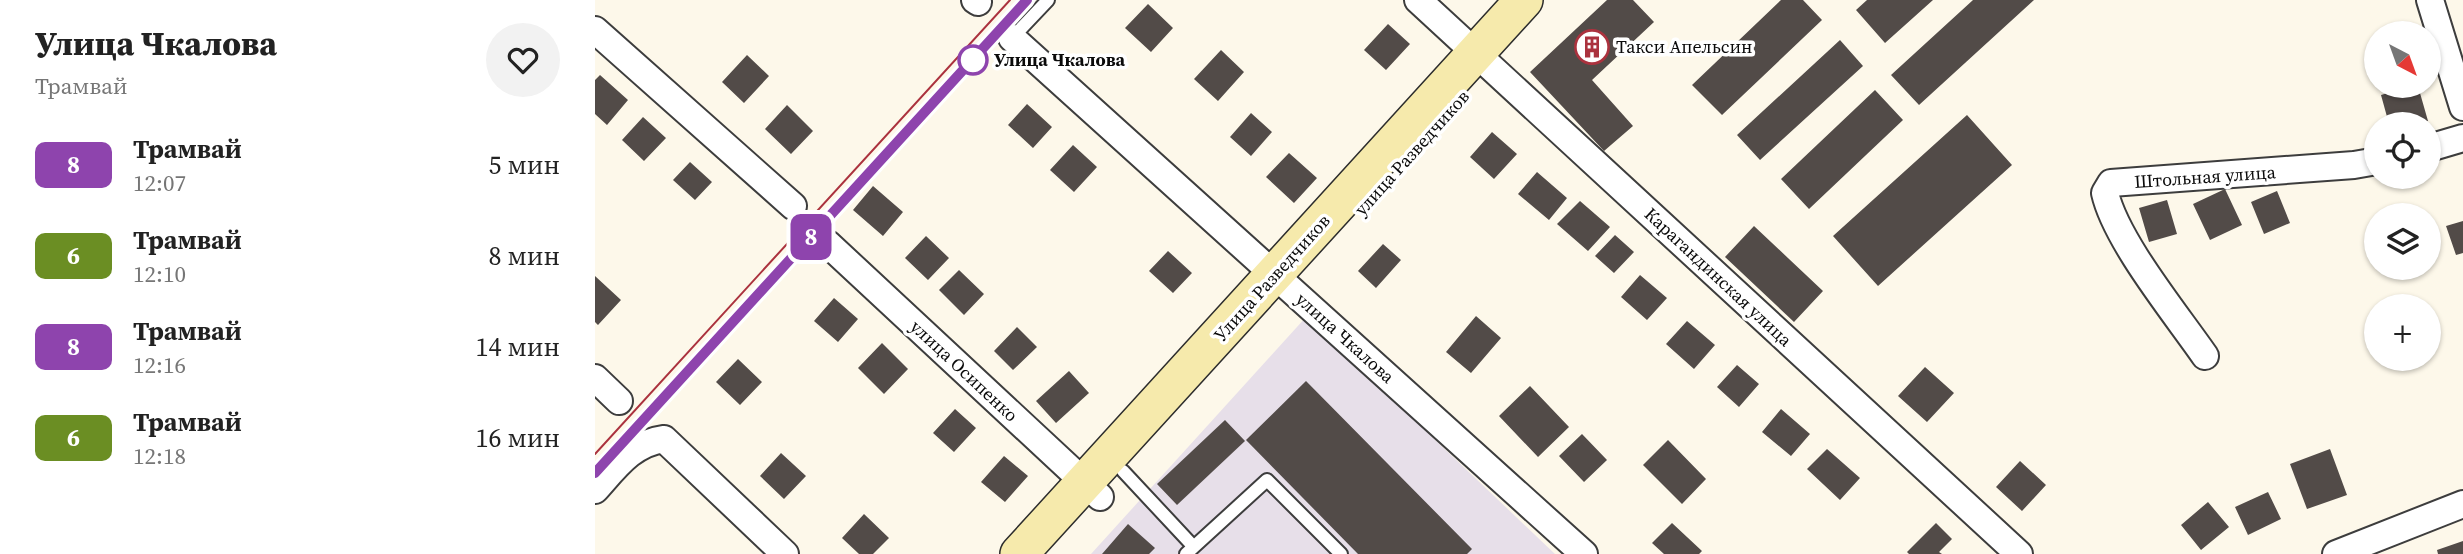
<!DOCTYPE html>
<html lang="ru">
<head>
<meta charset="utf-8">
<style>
	:root { --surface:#fff; --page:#f2f2f2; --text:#222; --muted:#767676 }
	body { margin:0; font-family:"Source Serif 4",serif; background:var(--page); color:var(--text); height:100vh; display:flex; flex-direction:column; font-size:26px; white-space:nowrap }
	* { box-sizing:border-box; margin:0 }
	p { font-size:23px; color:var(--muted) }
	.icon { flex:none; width:38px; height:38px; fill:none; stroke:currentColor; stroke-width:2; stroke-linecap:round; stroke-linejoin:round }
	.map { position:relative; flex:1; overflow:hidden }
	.drawer { display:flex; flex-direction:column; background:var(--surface); width:595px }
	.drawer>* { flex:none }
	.badge { padding:0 14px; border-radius:10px; font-size:24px; line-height:46px }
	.needle { width:46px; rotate:139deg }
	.fabs { position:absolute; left:1769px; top:21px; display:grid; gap:14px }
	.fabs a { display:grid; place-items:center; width:77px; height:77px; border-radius:50%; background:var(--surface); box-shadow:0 2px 5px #0004; font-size:35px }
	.map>.badge { position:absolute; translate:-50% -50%; box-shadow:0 0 0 4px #fff }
	.round { display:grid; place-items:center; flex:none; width:74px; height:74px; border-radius:37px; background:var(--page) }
	.summary { display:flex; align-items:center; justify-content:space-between; height:119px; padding:0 35px }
	h1 { font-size:33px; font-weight:800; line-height:52px }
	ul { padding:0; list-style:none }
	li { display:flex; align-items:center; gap:21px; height:91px; padding:0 35px }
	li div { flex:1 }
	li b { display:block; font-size:26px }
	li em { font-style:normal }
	li .badge { min-width:77px; font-weight:700; text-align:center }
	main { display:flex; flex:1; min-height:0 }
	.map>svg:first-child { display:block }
	.industrial { fill:#e7dfe9 }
	.building { fill:#524b48 }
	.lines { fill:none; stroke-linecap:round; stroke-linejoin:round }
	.lane-casing { stroke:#3d3d3d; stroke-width:16 }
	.street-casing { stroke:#3d3d3d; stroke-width:30 }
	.secondary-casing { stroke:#2c2c2c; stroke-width:40 }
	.lane { stroke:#fff; stroke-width:12 }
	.street { stroke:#fff; stroke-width:26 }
	.secondary { stroke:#f6eaac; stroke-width:37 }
	.tram { stroke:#ab323e; stroke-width:2 }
	.line-casing { stroke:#fff; stroke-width:16 }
	.line { stroke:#8e44ad; stroke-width:10 }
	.stop-dot { fill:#fff; stroke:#8e44ad; stroke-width:3.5 }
	.labels { text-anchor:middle; stroke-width:7; stroke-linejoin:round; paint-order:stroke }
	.poi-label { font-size:18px; fill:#0a0a0a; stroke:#fff; text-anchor:start }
	.stop-label { font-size:18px; font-weight:bold; fill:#0a0a0a; stroke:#fff; text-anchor:start }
	.street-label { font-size:18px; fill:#0a0a0a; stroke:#fff }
</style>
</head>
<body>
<main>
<section class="drawer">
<div class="summary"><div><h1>Улица Чкалова</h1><p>Трамвай</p></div><a class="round"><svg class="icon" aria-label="heart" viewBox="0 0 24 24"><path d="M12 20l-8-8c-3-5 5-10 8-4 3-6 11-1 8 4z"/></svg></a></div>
<ul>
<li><span class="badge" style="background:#8e44ad;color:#fff">8</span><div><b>Трамвай</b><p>12:07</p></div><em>5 мин</em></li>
<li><span class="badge" style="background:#6b8e23;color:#fff">6</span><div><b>Трамвай</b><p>12:10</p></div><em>8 мин</em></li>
<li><span class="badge" style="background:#8e44ad;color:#fff">8</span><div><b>Трамвай</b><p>12:16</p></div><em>14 мин</em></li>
<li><span class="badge" style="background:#6b8e23;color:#fff">6</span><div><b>Трамвай</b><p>12:18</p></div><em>16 мин</em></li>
</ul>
</section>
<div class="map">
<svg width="1868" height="554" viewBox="0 0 1868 554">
	<rect width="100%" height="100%" fill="#fdf8ea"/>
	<!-- industrial -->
	<path class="industrial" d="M711,317l249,237h-464z"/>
	<!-- building -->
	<path class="building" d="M1012,0h26l21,22 -62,58 41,46 -29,25 -74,-79z
		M1186,0h22l19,20 -100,95 -30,-30z
		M1272,0h66l-48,43 -29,-33z
		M1378,0h61l-115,105 -28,-30z
		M553,4l25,24 -22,24 -26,-24z
		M793,24l22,20 -24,26 -22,-20z
		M1245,40l23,26 -103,94 -23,-25z
		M626,50l23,22 -26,29 -24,-22z
		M152,55l22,21 -25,27 -22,-21z
		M5,75l28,25 -21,25 -12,-11v-34z
		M1817,86h6l10,35 -39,3 -8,-29z
		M1280,90l28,30 -94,89 -28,-30z
		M432,104l25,23 -19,21 -25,-23z
		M192,105l26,26 -22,23 -26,-25z
		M656,113l21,19 -21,24 -21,-19z
		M1372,115l45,50 -134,121 -45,-50z
		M48,117l23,21 -22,23 -22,-21z
		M897,132l25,22 -23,25 -24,-22z
		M478,145l24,22 -23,25 -24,-22z
		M694,153l28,25 -23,25 -28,-26z
		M95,162l22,20 -17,18 -22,-20z
		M942,172l30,26 -18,22 -31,-26z
		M278,186l30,26 -20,24 -30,-26z
		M1630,189l17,36 -32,15 -17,-36z
		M1682,191l13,32 -26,11 -13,-32z
		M1572,200l10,34 -28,8 -10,-34z
		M985,201l30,26 -22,24 -31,-27z
		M1868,221v32l-7,2 -10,-29z
		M1159,226l69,65 -29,31 -69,-65z
		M1020,235l19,17 -20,21 -19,-17z
		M331,236l23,22 -21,22 -23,-22z
		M788,244l18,16 -25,28 -18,-17z
		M573,251l24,22 -19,20 -24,-22z
		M364,270l25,24 -20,21 -25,-25z
		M1045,275l27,23 -20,22 -26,-23z
		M0,276l26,24 -23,25 -3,-3z
		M239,298l24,21 -20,23 -24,-21z
		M881,316l25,22 -30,35 -25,-21z
		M1092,321l28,24 -21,24 -28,-25z
		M422,327l20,20 -24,23 -19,-19z
		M287,343l26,26 -24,25 -26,-26z
		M143,359l24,23 -22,23 -24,-23z
		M1142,365l22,19 -20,23 -22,-20z
		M1330,367l29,26 -27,29 -29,-26z
		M474,371l20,22 -33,30 -20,-22z
		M711,381l166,168 -5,5h-109l-112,-114z
		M935,386l39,41 -31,30 -39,-41z
		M360,409l21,19 -22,24 -21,-19z
		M1186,409l29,25 -19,22 -29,-24z
		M630,420l20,21 -68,64 -20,-21z
		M987,434l25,26 -23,22 -25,-26z
		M1073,440l38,39 -24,25 -39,-39z
		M1232,449l33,29 -20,22 -33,-31z
		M1735,449l17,46 -40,14 -17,-45z
		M186,453l25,23 -22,23 -24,-23z
		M409,456l24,20 -23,26 -24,-20z
		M1425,461l26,24 -24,26 -26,-24z
		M1673,492l13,27 -33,16 -13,-28z
		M1613,502l21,25 -28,23 -20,-25z
		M269,514l25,24 -16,16h-14l-17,-16z
		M1077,523l30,28 -3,3h-35l-12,-11z
		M1341,523l16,16 -13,13 3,2h-33l-2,-2z
		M533,524l27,24 -6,6h-47z
		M1868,541v13h-25l-1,-4z"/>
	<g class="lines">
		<!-- lane casing -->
		<g class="lane-casing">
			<path id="lane" d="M417,38l36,-38
				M528,471l70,75
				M591,554l81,-74 74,74"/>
		</g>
		<!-- street casing -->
		<g class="street-casing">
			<path id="street" d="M380,0l3,2
				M823,0l601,554
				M1835,0l33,107
				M0,30l198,176
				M417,38l572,516
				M1834,148l34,-10
				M233,244l272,253
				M1610,356c-29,-42 -89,-115 -100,-163l6,-10 243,-18 23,-4
				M0,378l24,23
				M0,490c20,-22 37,-47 69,-51l121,115
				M1741,554l127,-50"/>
		</g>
		<!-- secondary casing -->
		<g class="secondary-casing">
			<path id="secondary" d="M424,554l505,-554"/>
		</g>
		<!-- lane -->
		<use href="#lane" class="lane"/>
		<!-- street -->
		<use href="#street" class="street"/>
		<!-- secondary -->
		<use href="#secondary" class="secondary"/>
		<!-- tram -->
		<path class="tram" d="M0,454l415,-454
			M0,473l432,-473"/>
	</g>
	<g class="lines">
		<!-- line casing -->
		<g class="line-casing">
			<path id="line" d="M0,473l432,-473"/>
		</g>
		<!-- line -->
		<use href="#line" class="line"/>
	</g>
	<!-- icons -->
	<defs>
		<g id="building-ring" transform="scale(1.75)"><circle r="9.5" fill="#fff" stroke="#ab323e" stroke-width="1.5"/><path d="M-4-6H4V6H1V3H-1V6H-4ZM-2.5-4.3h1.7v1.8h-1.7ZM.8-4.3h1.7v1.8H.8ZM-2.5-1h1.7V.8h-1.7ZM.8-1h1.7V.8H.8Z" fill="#ab323e"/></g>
	</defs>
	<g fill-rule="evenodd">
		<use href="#building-ring" x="997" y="47"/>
	</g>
	<!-- markers -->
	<circle class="stop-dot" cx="378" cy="60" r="14"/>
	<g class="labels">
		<!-- poi labels -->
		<g class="poi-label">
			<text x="1021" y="53">Такси Апельсин</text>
		</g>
		<!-- stop labels -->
		<g class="stop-label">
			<text x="399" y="66">Улица Чкалова</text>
		</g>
		<!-- street labels -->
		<g class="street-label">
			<text transform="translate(817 153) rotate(-48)" y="6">улица Разведчиков</text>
			<text transform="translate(1610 177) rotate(-4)" y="6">Штольная улица</text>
			<text transform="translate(1123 277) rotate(43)" y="6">Карагандинская улица</text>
			<text transform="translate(677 278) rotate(-48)" y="6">Улица Разведчиков</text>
			<text transform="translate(750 338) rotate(42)" y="6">улица Чкалова</text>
			<text transform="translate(369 371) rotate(43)" y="6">улица Осипенко</text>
		</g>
	</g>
</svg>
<div class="fabs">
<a><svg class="needle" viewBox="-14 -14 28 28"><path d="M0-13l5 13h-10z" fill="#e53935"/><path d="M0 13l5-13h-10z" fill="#767676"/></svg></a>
<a><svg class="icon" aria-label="locate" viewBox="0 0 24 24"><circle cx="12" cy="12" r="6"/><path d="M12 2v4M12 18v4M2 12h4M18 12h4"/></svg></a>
<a><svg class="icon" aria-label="layers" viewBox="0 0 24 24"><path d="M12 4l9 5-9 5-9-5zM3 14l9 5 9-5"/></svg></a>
<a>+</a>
</div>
<b class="badge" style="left:216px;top:237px;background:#8e44ad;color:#fff">8</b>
</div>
</main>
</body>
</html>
